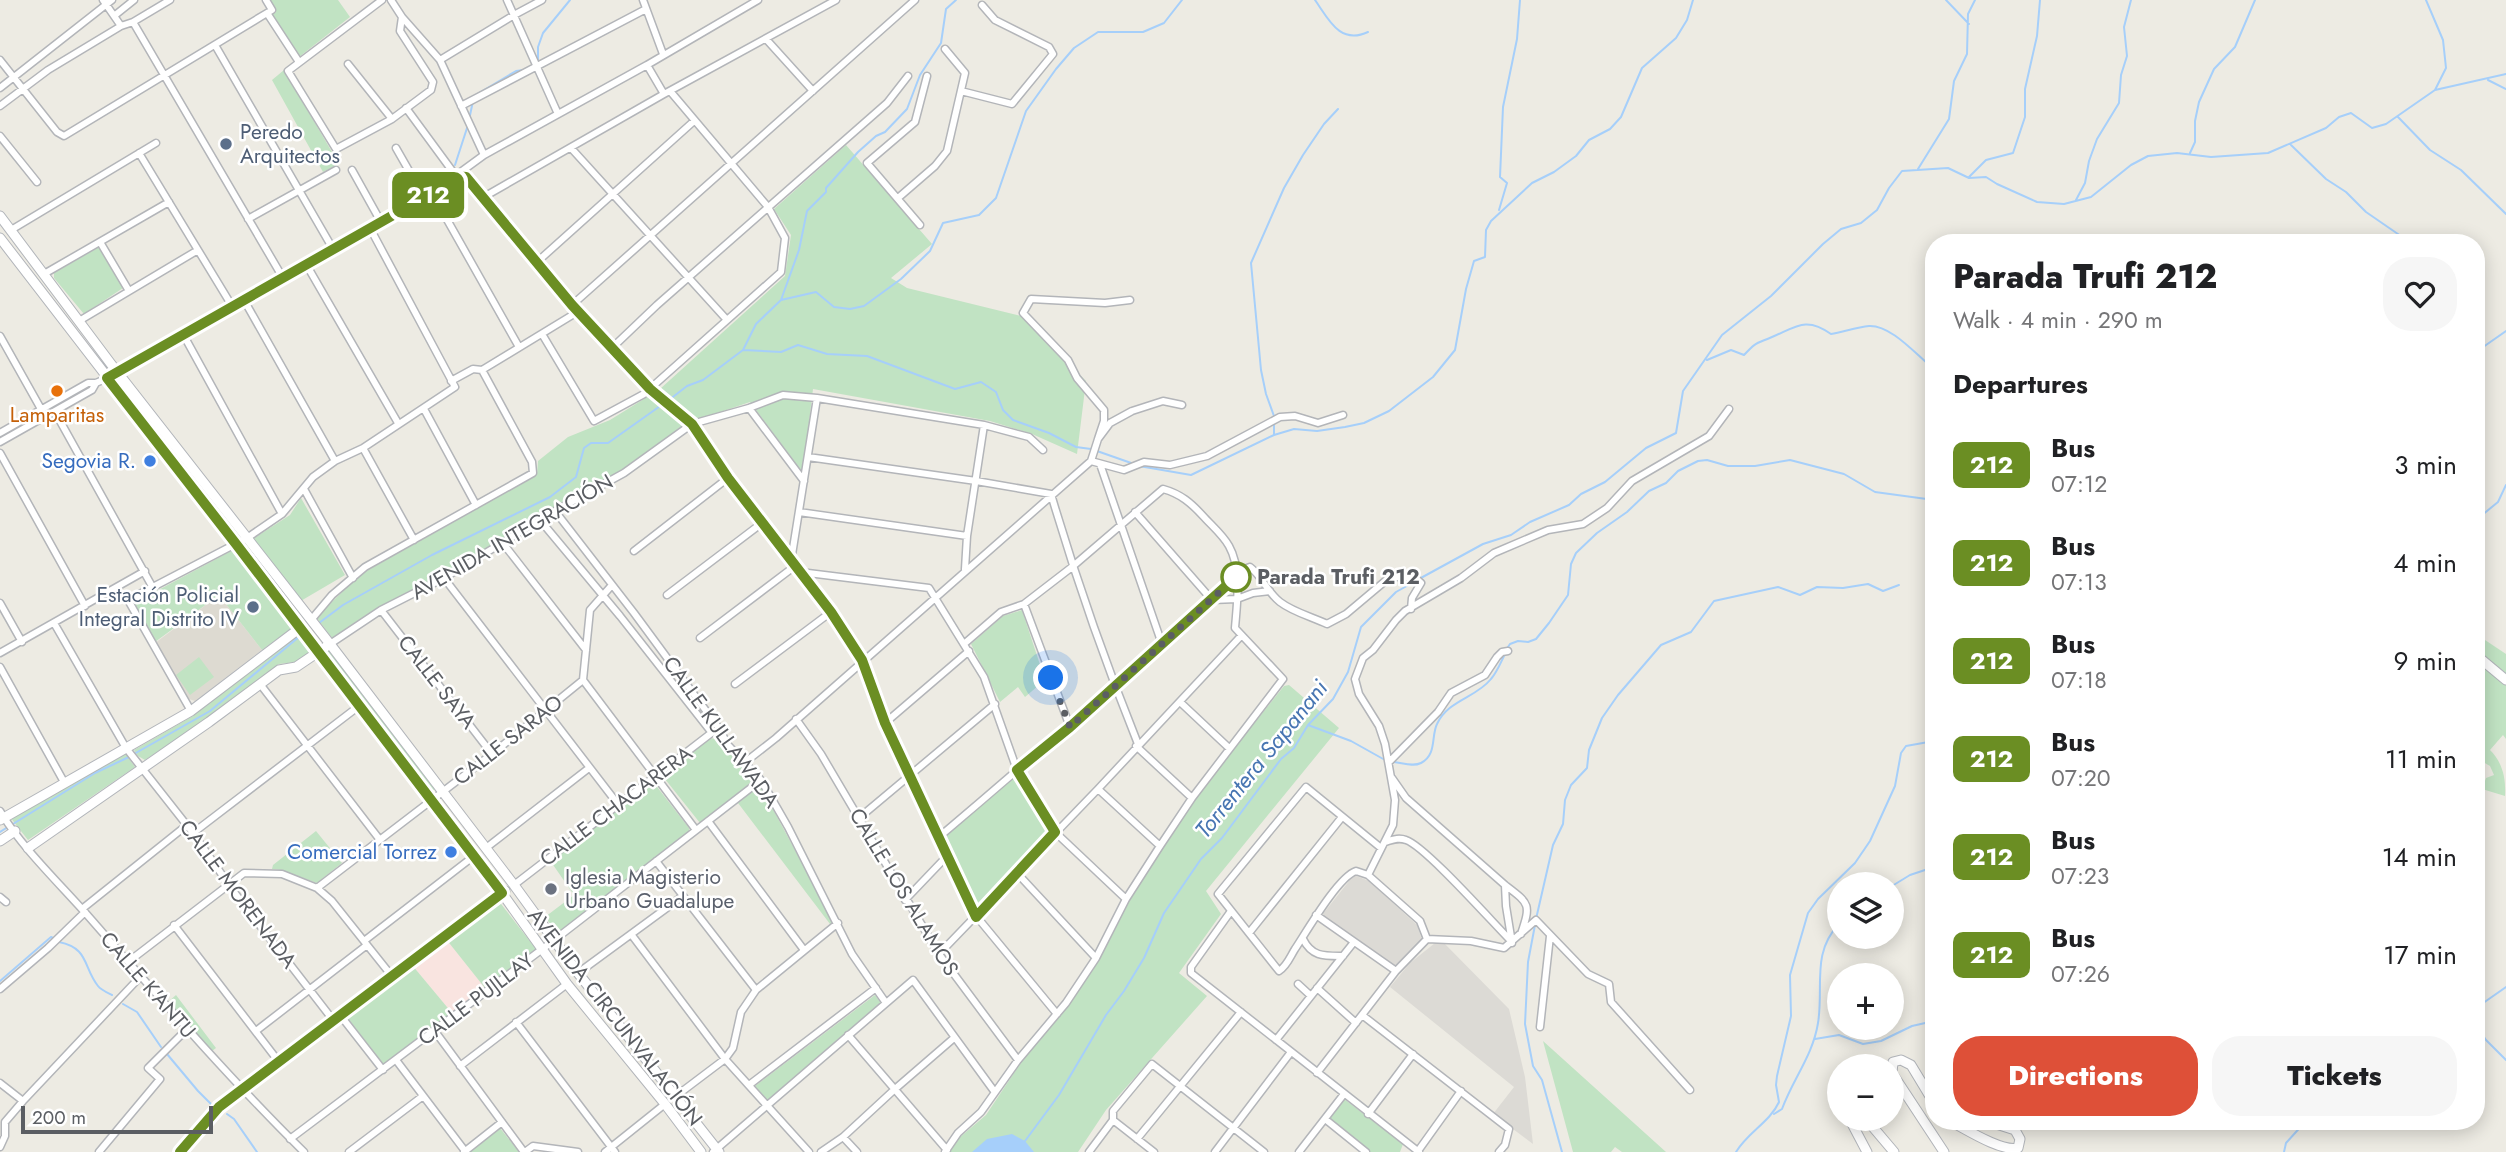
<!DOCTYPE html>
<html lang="en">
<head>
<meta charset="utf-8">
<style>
	:root { --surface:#fff; --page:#f6f6f6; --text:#202124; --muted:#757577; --accent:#de5038 }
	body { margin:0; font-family:Jost,sans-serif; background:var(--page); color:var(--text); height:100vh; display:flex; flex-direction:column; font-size:26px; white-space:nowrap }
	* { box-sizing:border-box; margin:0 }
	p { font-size:23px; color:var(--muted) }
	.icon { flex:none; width:38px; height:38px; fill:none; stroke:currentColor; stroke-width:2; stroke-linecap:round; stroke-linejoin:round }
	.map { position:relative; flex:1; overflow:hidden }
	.sheet { position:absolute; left:1925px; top:234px; width:560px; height:896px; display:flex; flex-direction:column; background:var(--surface); border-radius:28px; box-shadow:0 4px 18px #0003 }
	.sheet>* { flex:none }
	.badge { padding:0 14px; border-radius:10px; font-size:24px; line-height:46px }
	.buttons { position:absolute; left:1827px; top:872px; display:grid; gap:14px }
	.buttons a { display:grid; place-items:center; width:77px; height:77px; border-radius:50%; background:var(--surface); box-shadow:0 4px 18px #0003; font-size:35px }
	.scale { position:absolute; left:21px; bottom:18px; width:192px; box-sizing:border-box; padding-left:7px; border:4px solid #5b5e63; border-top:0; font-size:19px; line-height:24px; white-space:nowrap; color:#5b5e63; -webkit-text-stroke:5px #fff; paint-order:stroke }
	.you { position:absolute; width:35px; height:35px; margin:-18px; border:5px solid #fff; border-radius:50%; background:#1a73e8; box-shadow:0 0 0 10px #1a73e833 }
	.map>.badge { position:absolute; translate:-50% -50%; box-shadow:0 0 0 4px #fff }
	h2 { padding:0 28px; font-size:26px; line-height:63px }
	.round { display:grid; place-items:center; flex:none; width:74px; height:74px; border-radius:28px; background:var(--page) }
	.overview { display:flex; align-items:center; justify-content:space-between; height:119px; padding:0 28px }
	h1 { font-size:33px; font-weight:800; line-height:52px }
	.primary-button { display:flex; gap:14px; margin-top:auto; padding:14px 28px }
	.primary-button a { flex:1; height:80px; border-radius:28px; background:var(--accent); color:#fff; font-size:28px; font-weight:800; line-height:80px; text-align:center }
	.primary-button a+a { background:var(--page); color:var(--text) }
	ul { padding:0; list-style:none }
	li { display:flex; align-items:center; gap:21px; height:98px; padding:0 28px }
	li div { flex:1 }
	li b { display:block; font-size:26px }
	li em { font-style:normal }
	li .badge { min-width:77px; font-weight:700; text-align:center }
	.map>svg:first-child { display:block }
	.industrial { fill:#dcdad5 }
	.education { fill:#dddad1 }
	.medical { fill:#f9e4e0 }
	.green { fill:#c1e3c3 }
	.water { fill:#a6cffa }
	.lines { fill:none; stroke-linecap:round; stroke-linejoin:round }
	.stream { stroke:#a6cffa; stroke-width:2 }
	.street-casing { stroke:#b3b5b9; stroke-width:9 }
	.secondary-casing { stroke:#b2b5ba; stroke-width:11 }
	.street { stroke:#fff; stroke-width:6 }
	.secondary { stroke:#fff; stroke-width:9 }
	.line-casing { stroke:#fff; stroke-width:16 }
	.line { stroke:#6b8e23; stroke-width:10 }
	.walk { stroke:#5b5e63; stroke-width:7; stroke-dasharray:0 12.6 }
	.service-dot { fill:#5c6f8a; stroke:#fff; stroke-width:2.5 }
	.food-dot { fill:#e8710a; stroke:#fff; stroke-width:2.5 }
	.shop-dot { fill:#3f7fe0; stroke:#fff; stroke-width:2.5 }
	.stop-dot { fill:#fff; stroke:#6b8e23; stroke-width:3.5 }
	.worship-dot { fill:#6b7280; stroke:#fff; stroke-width:2.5 }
	.labels { text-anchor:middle; stroke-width:5; stroke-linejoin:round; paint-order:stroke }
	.service-label { font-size:21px; fill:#4e5e75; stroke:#fff; text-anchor:start }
	.food-label { font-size:21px; fill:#c56008; stroke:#fff }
	.shop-label { font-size:21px; fill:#366cbe; stroke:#fff; text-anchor:end }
	.street-label { font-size:21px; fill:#5b5e63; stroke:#fff }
	.stop-label { font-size:21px; font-weight:bold; fill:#5b5e63; stroke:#fff; text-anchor:start }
	.worship-label { font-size:21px; fill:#5b616d; stroke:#fff; text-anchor:start }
	.water-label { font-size:23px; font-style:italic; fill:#4775b2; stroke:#fff }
</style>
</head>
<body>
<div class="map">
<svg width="2506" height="1152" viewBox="0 0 2506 1152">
	<rect width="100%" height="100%" fill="#edebe3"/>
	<!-- industrial -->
	<path class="industrial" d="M1354,875l15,6 48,44 5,15 -27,26 -73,-51z
		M1443,942l66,67 16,68 8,67 -40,-30 21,-27 -124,-100 20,-24 25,-20z"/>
	<!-- education -->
	<path class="education" d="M219,595l43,55 -67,51 -6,-2 -34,-56z"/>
	<!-- medical -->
	<path class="medical" d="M446,939l39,49 -33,25 -40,-48z"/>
	<!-- green -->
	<path class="green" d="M269,0h69l12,17 -51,40 -27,-42 4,-3z
		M284,70l55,94 -16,8 -51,-92z
		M846,145l86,99 -41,34 16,10 114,28 65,65 -9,73 -45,-20 -42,-13 -177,-32 -10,84 -53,-71 -65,22 -63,46 -182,107 -60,30 -48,31 -16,-21 45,-43 176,-99 1,-14 30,-24 42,-17 50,-31 125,-113 6,-41 -17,-26z
		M99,247l24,41 -39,26 -30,-36v-5z
		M301,498l44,77 -46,27 -46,-63 37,-24z
		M233,550l58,79 -29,21 -43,-55 -64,47 -27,-41 23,-7z
		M1022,610l23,70 -20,17 -7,-10 -18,15 -29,-58 32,-28z
		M297,634l15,19 -16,9 -17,2 -68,52 -66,44 -7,-4 -4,-6 59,-34z
		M2476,634l30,20v85l-3,-4 -13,15c13,13 16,29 15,46l-23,-7 4,-11 8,-3 -4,-9 -14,-8z
		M328,650h3l105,138 -6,5 -105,-138z
		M199,657l15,20 -24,18 -14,-20z
		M1289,685l50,43 -133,163 15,23 -42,59 28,23 -101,114 -28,42h-128l9,-14 27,-23 38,-57 69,-88 39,-76 59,-92 93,-116z
		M708,738l11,1 34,42 -53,42 -39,-49z
		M124,752l11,15 -107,73 -18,-23z
		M1015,775l33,58 -70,76 -34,-72z
		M651,782l3,1 35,45v5l-132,100 -12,-16 29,-22 -25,-36z
		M760,785l73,136 -3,3 -92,-121z
		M316,831l26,32 -25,20 -36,-13 -9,-1 1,-4z
		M498,900l38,49 -51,39 -39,-49z
		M412,965l40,48 -68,52 -38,-49z
		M176,995l40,53 -4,3 -44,-49z
		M875,995l6,8 -113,98 -13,-15z
		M1543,1041l123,111h-44l-7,-5 -4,5h-38z
		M1344,1099l59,45 -3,8h-30l-42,-33z
		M500,1128l19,24h-51z"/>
	<!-- water -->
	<path class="water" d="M1012,1134l13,7 9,11h-62l15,-13z"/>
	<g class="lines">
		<!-- stream -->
		<path class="stream" d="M1315,0c14,20 25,45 53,32
			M1946,0l23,24
			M2426,0l17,40 3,28 -11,22
			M538,62v-15l5,-14 27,-33
			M2488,80l18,9
			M474,96l42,-25 8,-1
			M2398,117l32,33 31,20 45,44
			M469,120l4,-19
			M2291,145l35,34 20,13 20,20 45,31
			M2190,153l5,-11v-21l4,-19 15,-33 21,-22 20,-47
			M455,165l13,-40
			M1918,169l31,-50 5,-38 13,-27 1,-40 7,-14
			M1969,177l17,-17 27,-7 12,-36v-28l12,-53 3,-36
			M2076,200l9,-17 4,-22 8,-22 22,-36 2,-28 6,-19 -3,-29 7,-27
			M1499,210l8,-27 -7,-6 3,-70 14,-68 3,-39
			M781,300l35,-8 18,15 16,2 14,-3 37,-27 29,-28 13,-28 36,-8 17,-17 30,-87 30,-42 18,-21 24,-16h45l21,-9 18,-23
			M743,350l38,2 17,-7 29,9 40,2 88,33 26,-7 15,10 7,18 10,10 36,13 27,14 15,2
			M2476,352l30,-21
			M1707,360l24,-10 13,5c13,-14 12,-11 28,-18 24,-10 34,-21 59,-3 12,-2 26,-7 38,-8 23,-1 48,30 65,43
			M669,400l18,-14 16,-6 40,-30 13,-26 25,-24 18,-50 8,-39 19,-19v-4l32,-36 18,-16 9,-4 22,-23 13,-34 21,-32 5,-34 10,-9
			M1274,416l-8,-22 -5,-24 -10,-107 33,-75 19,-33 21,-31 14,-15
			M1274,434v-12
			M1097,451l37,13
			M1139,466l52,9 83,-40 20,-6 23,2 28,-4 19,-4 25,-12 44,-34 22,-27 11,-61 8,-28 11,-4 1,-27 5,-9 41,-38 22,-11 22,-16 13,-16 21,-11 11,-12 21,-49 34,-30 11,-18 6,-20
			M2476,520l22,-18 8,-17
			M1419,579l64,-35 28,-9 19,-13 39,-17 12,-11 24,-12 41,-34 30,-15 7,-42 39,-56 49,-39 52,-52 18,-15 20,-6 16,-13 12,-22 13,-17 46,-3 21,10 17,-1 11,7 40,18 27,2 27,-7 40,-32 17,-9 29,-3 34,4 57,-4 58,-25 13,-11 12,-4 21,15 14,-4 49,-34 71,-16
			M319,623l24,-18 89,-50 118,-58 26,-20 8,-29 7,-5h17l55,-39
			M1508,647l2,-3 8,-3 10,1 8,-3 13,-16 19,-28 3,-31 5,-11 21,-20 30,-21 22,-21 17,-8 12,-12 20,-10 9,-1 21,6h27l35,-6 54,14 31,18 59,8
			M1308,725l43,16 34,19
			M134,754l76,-43 90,-75
			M1394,762c9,1 19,5 27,1 16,-8 10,-27 16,-39 11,-24 39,-26 54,-45 6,-7 9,-15 13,-23
			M13,824l82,-51 34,-16
			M0,832l8,-5
			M1892,886l18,-11 24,-8
			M1536,919l17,-74 10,-21 2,-24 6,-15 16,-17 2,-18 13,-32 16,-23 43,-50 30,-13 23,-31 64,-14 22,8 17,-8 26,1 25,-4 15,7 16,-6
			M1535,925l-7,37 -3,62 8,42 9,14 20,72
			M59,942c30,6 24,25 39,44 3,4 10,7 14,9
			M0,981l51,-44 4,2
			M123,1004l14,8 24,35
			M2476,1008l30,-21
			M2476,1025l10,15 20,20
			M1815,1039l24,-4 24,9 18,-3 31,-15 22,-5
			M167,1054l31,37 15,15
			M227,1114l7,5 23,33
			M1774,1114l8,-5c11,-30 31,-54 36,-86 6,-36 -7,-70 21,-99
			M1025,1141l34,-46 47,-80 18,-24 20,-33 20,-45 37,-54 21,-21 59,-79 13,-11 14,-23 25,-26 15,-27 13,-45 35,-35 18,-10
			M1736,1152c12,-20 34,-30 43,-50l-3,-17 1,-9 14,-60 -1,-41 18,-62 10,-14 37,-36 15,-22 25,-55 6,-33 5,-7 28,-5
			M2284,1152l2,-9 19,-21"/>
		<!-- street casing -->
		<g class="street-casing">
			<path id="street" d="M103,0l18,26
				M382,0l-94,71 48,78 56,-30 39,-29 2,-8 -33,-51 2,-14 -11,-17
				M507,0l51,114
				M643,0l20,54
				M267,13l32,49
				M114,16l20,-16
				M402,17l38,43 44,95
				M133,22l150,256
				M766,39l47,52
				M215,45l118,204
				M0,60l57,72 7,4 203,-123 5,-3 -6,-10
				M440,60l74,-45 28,-15
				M348,64l44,55
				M647,65l17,29
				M0,88l112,-88
				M961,91l51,13 41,-50 -4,-7 -54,-27 -13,-15
				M0,106l48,-36 73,-44 12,-4 37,-22
				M461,106l185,-97
				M406,108l50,68
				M0,136l37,46
				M396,148l28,49
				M571,148l156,172
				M139,153l93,153
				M352,170l29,52
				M456,176l10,1 106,128 78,84 42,35 36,54 103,134 30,48 24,63 92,194 80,97
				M432,193l87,154
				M482,198l182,-104 172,-94
				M898,198l37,-32 12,-15 18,-78 -20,-24
				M248,219l88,-49
				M920,225l-53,-62 48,-41 12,-46
				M11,230l145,-87
				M100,242l29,49
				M537,262l157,-141
				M306,264l92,159
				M44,274l125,-72
				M244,300l91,161
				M572,305l343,-305
				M79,321l119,-71
				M183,334l99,180
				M542,334l52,87 50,-27 137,-122 4,-34 -17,-31 -98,-116
				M0,336l41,73
				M613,347l44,-42 230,-202 21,-27
				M451,381l22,-12 9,1 97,-59
				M749,408l55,73
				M424,409l52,96
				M55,412l98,176
				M0,433l88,-50h8l11,-5 325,-185 52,-38 163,-90 111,-65
				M1098,439l6,-18v-11l-27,-32 -9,-18 -45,-47 8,-14 74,4 25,-3
				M0,442l92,-52 4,-7
				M363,448l51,92
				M0,453l85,153
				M808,457l168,24 75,13c25,85 54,168 87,250
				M1091,461l7,-22 12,-16 22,-12 31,-10 19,4
				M1100,464l62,180
				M304,489l49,89
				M555,511l79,102 84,114 10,18 33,35 27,47 64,127 34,49
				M799,512l168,24
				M1135,512l77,88 25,-1 16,-6 17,-2
				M540,520l80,96 92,117
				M502,542l84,108
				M634,551l94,-73
				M791,561l26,-163
				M965,569l2,-33 17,-111
				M800,572l129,16 55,89 33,93 38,62 71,67
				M444,578l173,225
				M667,595l95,-72
				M0,603l22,39
				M1024,604l46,123
				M381,610l111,144
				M311,620l21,-25 33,-28 168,-94 -1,-11 -50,-92
				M54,623l72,125 67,85 41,59 99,128
				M700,638l95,-72
				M330,644l51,-34 63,-32 111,-67 69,-38 68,-49 57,-16 34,-13 34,3 167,27 45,12 14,13
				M0,653l145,-82
				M0,667l64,115
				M583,680l113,150
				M260,684l120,156
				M735,684l96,-72
				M1180,702l49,46
				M191,711l-63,-111 119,-62 35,-24 31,-37 22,-16 28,-13 92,-61 -85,-159
				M796,719l25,35 118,200 79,106
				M885,723l84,-72
				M1136,746l56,52
				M1389,762l49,-50 13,-19 34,-18 12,-18 5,-5 6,-1
				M744,763l32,-25 315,-277 33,9 20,-8 26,3 37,-9 73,-39 15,-1 23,7 25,-8
				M1392,778l14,20 99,87 1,21 6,37
				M1098,789l62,57
				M0,811c21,36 61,74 89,106 70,80 139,160 215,235
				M859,818l136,-114
				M708,821l96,129
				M193,833l166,-127
				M939,837c86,-73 171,-147 255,-222 12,-10 45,-46 56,-48 12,9 17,25 30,35 13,10 32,15 47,22l19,-10 44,-37h24l7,6 -9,15 -1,11
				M1385,842c7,-2 13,-5 21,-2 19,6 87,83 106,102
				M486,848l103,-80
				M656,861l100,129
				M1017,873l79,85
				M1368,875l-12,-4c-18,6 -49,60 -61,78 -5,8 -8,17 -16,22l-61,-77 88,-107 75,61
				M514,885l200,-154
				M1505,885c25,19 26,19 16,49
				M317,888l175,-134 91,-74 7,-70 22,-25
				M0,897l6,5
				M905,900l43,-45
				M82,909l105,-84
				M1231,911l-40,56v6l228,179
				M1316,915l80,56
				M174,925l105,137
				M1249,933l93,-116
				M631,934l94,125 84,93
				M1303,939c9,18 21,17 40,17
				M1427,939l-7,-18 -52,-46 25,-50 2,-25 -10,-56 -6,-18 -20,-32 -4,-15 8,-21 10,-8 23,-30 9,-9 56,-33 33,-25 54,-23 35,-6 24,-16 25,-27 77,-45 20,-27
				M364,941l110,-85
				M939,954l159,-165 143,-153
				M128,962l116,-89 38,1 35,14 15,13 59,74
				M578,973l105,-77
				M1298,984l13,12
				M1317,988l39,35
				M0,989l48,-41 37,-36
				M340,1015l43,55
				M1362,1015l147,114 -4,16 -6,7
				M516,1022l99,130
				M1540,1027l10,-91
				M434,1030l90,122
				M256,1031l111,-86
				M848,1035l99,115
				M1276,1040l78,-98
				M396,1060l69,91
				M460,1066l107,-82
				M1317,1073l79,-102 31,-32 44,2 33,7 32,-28 52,54 21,10 2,18 79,88
				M0,1083l23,18
				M749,1085l127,-97
				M676,1096l49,-37 8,-11 8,-36 15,-22 82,-67
				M1368,1114l45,-60
				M1325,1119l41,33
				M1113,1120l41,32
				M843,1137l14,15
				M290,1139l263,-198 208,-161
				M1137,1139l104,-127
				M0,1147l5,-11v-14l18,-21 117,-124
				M1418,1151l43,-60
				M99,1152l61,-73 -12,-11 38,-38
				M349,1152l74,-56
				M464,1152l38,-30
				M525,1152l8,-6 45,6
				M605,1152l60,-48
				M713,1152l200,-172 81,111
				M821,1152l22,-15 52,-48 59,-51
				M945,1152l13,-19 23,-21 37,-52 48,-57 30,-45 30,-59 34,-53 32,-48 91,-119 -48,-51c2,-25 7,-59 -6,-82 -6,-11 -18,-21 -26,-30 -12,-13 -22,-22 -40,-27l-91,78 -48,37 -23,8 -37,32
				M1089,1152l24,-32v-9l39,-47 112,88
				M1215,1152l76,-100
				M1299,1152l45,-58"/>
		</g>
		<!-- secondary casing -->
		<g class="secondary-casing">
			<path id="secondary" d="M0,216l111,148 219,280 184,241 64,88 141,179
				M0,238l236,306 266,349 65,91 98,120 36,48
				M2476,655l30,25
				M0,820l191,-109 109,-83
				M0,841l15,-10
				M28,848l181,-126 70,-52 17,-3 34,-23
				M1839,1081v19
				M1934,1103l-23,-38 -10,-5 -8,2 -1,11 52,79
				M1849,1118l18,34
				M1870,1118l2,8 22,26
				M1952,1122c15,8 50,30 66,26l2,-9 -5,-9 -25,-8
				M180,1152l40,-45 285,-216"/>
		</g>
		<!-- street -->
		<use href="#street" class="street"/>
		<!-- secondary -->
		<use href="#secondary" class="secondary"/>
	</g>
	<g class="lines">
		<!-- line casing -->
		<g class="line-casing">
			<path id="line" d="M180,1152l39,-45 283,-214 -266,-349 -129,-166 325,-185 24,-17 10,1 106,128 78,84 42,35 36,54 103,134 31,48 23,63 91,194 79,-85 -38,-62 53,-43 166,-150"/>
		</g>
		<!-- line -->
		<use href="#line" class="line"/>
		<!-- walk -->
		<path class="walk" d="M1051,678l19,49 166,-150"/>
	</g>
	<!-- markers -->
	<g class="service-dot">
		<circle cx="226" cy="144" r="7"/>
		<circle cx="253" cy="607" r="7"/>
	</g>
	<circle class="food-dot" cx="57" cy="391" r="7"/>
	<g class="shop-dot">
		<circle cx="150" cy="461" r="7"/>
		<circle cx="451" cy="852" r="7"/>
	</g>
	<circle class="stop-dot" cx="1236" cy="577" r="14"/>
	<circle class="worship-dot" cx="551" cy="889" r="7"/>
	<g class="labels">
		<!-- service labels -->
		<g class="service-label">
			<text x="240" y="139">Peredo<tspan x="240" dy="24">Arquitectos</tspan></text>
			<text x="239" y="602" text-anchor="end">Estación Policial<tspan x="239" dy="24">Integral Distrito IV</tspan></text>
		</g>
		<!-- food labels -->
		<g class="food-label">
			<text x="57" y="422">Lamparitas</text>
		</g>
		<!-- shop labels -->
		<g class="shop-label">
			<text x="136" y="468">Segovia R.</text>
			<text x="437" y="859">Comercial Torrez</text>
		</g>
		<!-- street labels -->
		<g class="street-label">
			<text transform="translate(512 537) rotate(-30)" y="7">AVENIDA INTEGRACIÓN</text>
			<text transform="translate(437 682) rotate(52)" y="7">CALLE SAYA</text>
			<text transform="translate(721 732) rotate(54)" y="7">CALLE KULLAWADA</text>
			<text transform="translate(508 740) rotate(-38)" y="7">CALLE SARAO</text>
			<text transform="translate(616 806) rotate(-37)" y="7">CALLE CHACARERA</text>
			<text transform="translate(904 892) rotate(59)" y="7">CALLE LOS ALAMOS</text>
			<text transform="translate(238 894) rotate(53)" y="7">CALLE MORENADA</text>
			<text transform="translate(148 985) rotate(49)" y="7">CALLE K'ANTU</text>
			<text transform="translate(476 999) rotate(-37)" y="7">CALLE PUJLLAY</text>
			<text transform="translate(615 1017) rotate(52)" y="7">AVENIDA CIRCUNVALACIÓN</text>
		</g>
		<!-- stop labels -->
		<g class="stop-label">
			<text x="1257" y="584">Parada Trufi 212</text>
		</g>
		<!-- worship labels -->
		<g class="worship-label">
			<text x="565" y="884">Iglesia Magisterio<tspan x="565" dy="24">Urbano Guadalupe</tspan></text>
		</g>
		<!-- water labels -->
		<g class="water-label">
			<text transform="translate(1261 759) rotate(-51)" y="8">Torrentera Sapanani</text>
		</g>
	</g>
</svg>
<div class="buttons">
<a><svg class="icon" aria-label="layers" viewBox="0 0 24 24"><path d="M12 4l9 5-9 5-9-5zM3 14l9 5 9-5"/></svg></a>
<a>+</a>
<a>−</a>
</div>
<div class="scale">200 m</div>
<div class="you" style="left:1051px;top:678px"></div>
<b class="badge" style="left:428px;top:195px;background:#6b8e23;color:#fff">212</b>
<section class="sheet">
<div class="overview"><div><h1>Parada Trufi 212</h1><p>Walk · 4 min · 290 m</p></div><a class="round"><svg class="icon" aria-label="heart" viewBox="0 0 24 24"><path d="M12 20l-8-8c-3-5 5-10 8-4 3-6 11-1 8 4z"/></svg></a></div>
<h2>Departures</h2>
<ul>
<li><span class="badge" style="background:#6b8e23;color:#fff">212</span><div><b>Bus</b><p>07:12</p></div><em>3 min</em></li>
<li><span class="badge" style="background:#6b8e23;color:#fff">212</span><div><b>Bus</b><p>07:13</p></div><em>4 min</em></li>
<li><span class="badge" style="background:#6b8e23;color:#fff">212</span><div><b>Bus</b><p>07:18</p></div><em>9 min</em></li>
<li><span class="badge" style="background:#6b8e23;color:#fff">212</span><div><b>Bus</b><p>07:20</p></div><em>11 min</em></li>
<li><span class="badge" style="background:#6b8e23;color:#fff">212</span><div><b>Bus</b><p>07:23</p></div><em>14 min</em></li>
<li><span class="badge" style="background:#6b8e23;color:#fff">212</span><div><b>Bus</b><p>07:26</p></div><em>17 min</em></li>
</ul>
<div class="primary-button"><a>Directions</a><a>Tickets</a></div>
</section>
</div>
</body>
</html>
